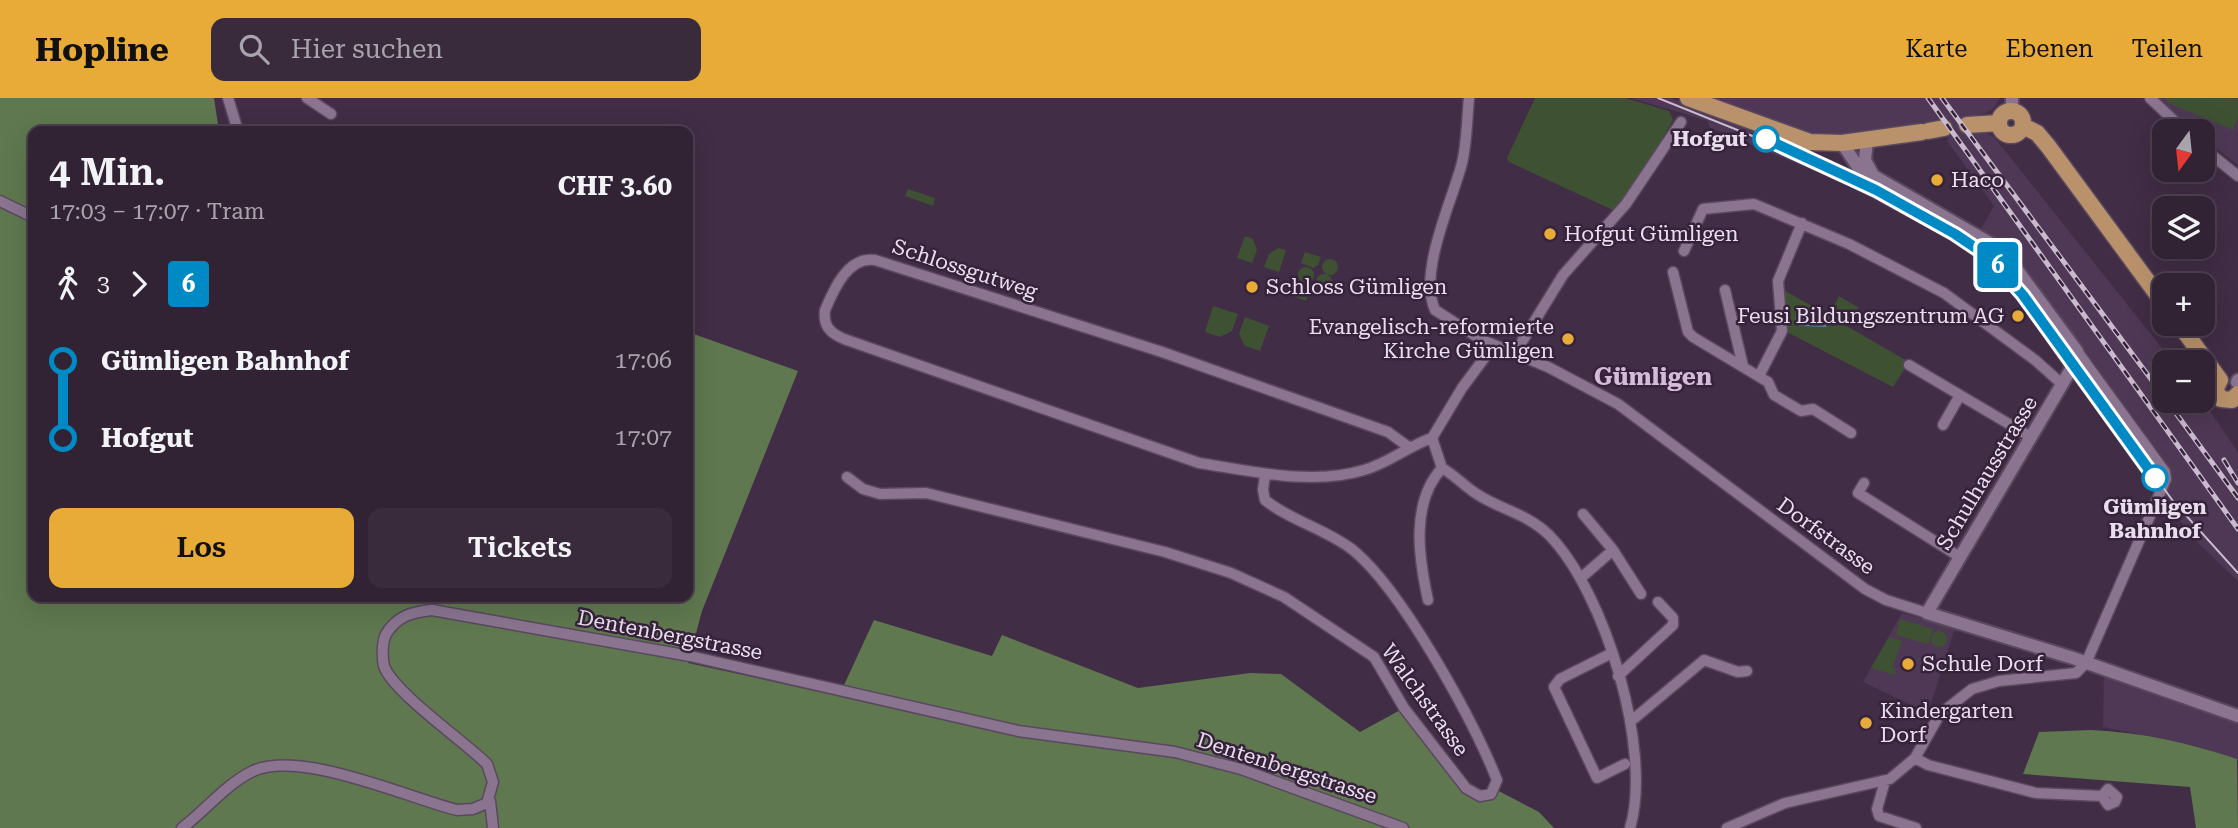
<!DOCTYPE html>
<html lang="de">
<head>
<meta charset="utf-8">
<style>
	:root { --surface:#312234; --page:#392a3c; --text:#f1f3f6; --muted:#a8a4ac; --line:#4c3f4f; --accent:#e9ab38 }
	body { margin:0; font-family:"Roboto Serif",serif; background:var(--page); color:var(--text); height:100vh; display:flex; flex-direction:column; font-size:26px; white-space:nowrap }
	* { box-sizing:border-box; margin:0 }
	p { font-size:23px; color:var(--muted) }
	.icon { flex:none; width:38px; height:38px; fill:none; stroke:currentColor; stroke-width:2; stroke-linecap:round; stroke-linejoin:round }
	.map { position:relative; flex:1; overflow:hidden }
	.details { position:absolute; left:28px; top:28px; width:665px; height:476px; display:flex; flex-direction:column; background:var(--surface); border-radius:14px; box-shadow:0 7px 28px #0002,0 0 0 2px var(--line) }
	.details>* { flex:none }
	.badge { padding:0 14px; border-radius:5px; font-size:24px; line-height:46px }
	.needle { width:46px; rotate:195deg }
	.buttons { position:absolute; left:2152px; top:21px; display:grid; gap:14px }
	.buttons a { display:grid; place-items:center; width:63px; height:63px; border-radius:14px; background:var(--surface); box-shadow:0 7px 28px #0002,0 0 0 2px var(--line); font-size:35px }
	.map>.badge { position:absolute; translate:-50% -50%; box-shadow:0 0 0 4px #fff }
	.legs { display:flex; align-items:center; gap:10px; height:77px; padding:0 21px; font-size:23px }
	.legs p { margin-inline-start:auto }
	.summary { display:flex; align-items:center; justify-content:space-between; height:119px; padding:0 21px }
	h1 { font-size:38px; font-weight:600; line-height:52px }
	.action { display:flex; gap:14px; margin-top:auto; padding:14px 21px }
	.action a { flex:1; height:80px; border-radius:14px; background:var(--accent); color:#111; font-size:28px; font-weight:600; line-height:80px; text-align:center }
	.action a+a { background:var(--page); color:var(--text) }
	ul { padding:0 21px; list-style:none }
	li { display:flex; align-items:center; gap:24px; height:77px; font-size:26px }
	li i { display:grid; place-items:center; width:10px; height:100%; margin:0 9px; background:currentColor }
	li i::after { content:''; width:18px; height:18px; margin:-9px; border:5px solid; border-radius:50%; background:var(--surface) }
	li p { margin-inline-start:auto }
	li:first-child i { background:linear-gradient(#0000 50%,currentColor 0) }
	li:last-child i { background:linear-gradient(currentColor 50%,#0000 0) }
	header { display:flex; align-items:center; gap:42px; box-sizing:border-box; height:98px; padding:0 35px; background:var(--accent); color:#111 }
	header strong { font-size:33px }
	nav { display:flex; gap:38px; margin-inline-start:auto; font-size:24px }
	.search { width:490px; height:63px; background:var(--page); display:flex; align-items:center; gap:18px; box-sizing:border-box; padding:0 24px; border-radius:14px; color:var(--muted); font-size:26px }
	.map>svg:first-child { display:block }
	.built { fill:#4f3855 }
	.green { fill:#3f5133 }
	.forest { fill:#5f784f }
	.water { fill:#577da0 }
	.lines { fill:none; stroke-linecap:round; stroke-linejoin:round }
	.minor-casing { stroke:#5a495e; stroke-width:13 }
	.tertiary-casing { stroke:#5a495e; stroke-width:16 }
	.primary-casing { stroke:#5a495e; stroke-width:19 }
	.minor { stroke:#8a7490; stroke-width:10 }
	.tertiary { stroke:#8a7490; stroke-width:12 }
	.primary { stroke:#b9926b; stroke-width:16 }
	.tram { stroke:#c8bbcd; stroke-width:2 }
	.rail-casing { stroke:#c8bbcd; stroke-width:5 }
	.rail { stroke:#36233b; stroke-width:2.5; stroke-dasharray:8; stroke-linecap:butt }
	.line-1-casing { stroke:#fff; stroke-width:16 }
	.line-1 { stroke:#008ac5; stroke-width:10 }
	.stop-1-dot { fill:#fff; stroke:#008ac5; stroke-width:3.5 }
	.poi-dot { fill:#e9ab38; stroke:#36233b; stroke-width:2.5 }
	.labels { text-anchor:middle; stroke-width:5; stroke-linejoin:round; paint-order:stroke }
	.stop-label { font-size:21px; font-weight:bold; fill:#eadeee; stroke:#36233b; text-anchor:end }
	.poi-label { font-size:21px; fill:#eadeee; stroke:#36233b; text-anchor:start }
	.street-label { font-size:21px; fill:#eadeee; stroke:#36233b }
	.quarter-label { font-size:24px; font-weight:bold; fill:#d3bbd9; stroke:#36233b }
</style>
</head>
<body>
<header>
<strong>Hopline</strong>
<div class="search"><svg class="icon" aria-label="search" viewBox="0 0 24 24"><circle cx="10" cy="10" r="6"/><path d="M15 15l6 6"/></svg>Hier suchen</div>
<nav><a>Karte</a><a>Ebenen</a><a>Teilen</a></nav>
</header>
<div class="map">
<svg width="2238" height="730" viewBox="0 0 2238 730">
	<rect width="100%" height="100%" fill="#412d46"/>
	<!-- built -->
	<path class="built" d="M1631,0h39l97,36 81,37 114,62 42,32 66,87 12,3 -74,-101 -27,-25 13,-23 -47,-65 2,-5 -12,-17 -70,21 -47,3 -125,-45h305l-8,12 -18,7 -7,8 27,12 179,225h-8v39h38l35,51v129l-39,-37 -45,-55 -40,-59 -51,-63 -30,-46 2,-3 -25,-36 -16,-12 -38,-27 -119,-63 -128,-53 -1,-6z
		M2158,0h80v67l-35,-27v-7h-8z
		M1902,515l53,15 -27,85 -65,-31z
		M2104,572l134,46v44l-42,-14 -93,-19z"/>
	<!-- green -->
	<path class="green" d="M1535,0h90l44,13 4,9 -30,53 -28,38 -106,-49 -2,-4z
		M2167,0h68l3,1v19l-5,12 -67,-28z
		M908,91l27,9 -2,8 -28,-10z
		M1245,138l8,3 4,11 -5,13 -15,-5z
		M1278,150l8,2 -7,22 -15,-5 5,-13z
		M1305,154l16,5 -3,8 -5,3 -12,-5z
		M1322 169a8 8 0 1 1 16 0a8 8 0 1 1-16 0Z
		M1298 177a8 8 0 1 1 16 0a8 8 0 1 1-16 0Z
		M1316 184a8 8 0 1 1 16 0a8 8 0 1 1-16 0Z
		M1288,187l21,7 -3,9 -21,-8z
		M1784,192l125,72 -16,25 -106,-55z
		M1839,198l20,12 -6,11 -20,-11z
		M1213,208l25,8 -6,17 -12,6 -15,-5z
		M1245,219l24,9 -9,25 -15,-5 -6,-12z
		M1900,521l33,10 -5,15 -32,-9z
		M1931 541a8 8 0 1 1 16 0a8 8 0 1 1-16 0Z
		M1889,539l13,4 -10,27 4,1 -1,6 -24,-7z"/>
	<!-- forest -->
	<path class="forest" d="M0,0h214l5,33h-186v466h655v-265l110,39 -96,240 -14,52 151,33 35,-76 118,36 10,-21 136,53 112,-15 31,1 79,58 44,-24 68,86 23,-5 44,23 15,16h-1554z
		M2091,632c50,2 98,13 146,29l1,69h-42l-6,-41 -167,-13 16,-42z"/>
	<!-- water -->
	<path class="water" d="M1804,215l11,8h9l3,6 -28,-1 -4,-8z"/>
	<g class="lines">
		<!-- minor casing -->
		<g class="minor-casing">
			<path id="minor" d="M228,0l10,33
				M307,0l24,16
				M1469,0c-2,21 -2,44 -7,65 -10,39 -44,108 -27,147l47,30 66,27 70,37 247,185 21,11 41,13
				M2150,0l35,33
				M2203,50l35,28
				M0,103l33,16
				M1684,153l19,-42 51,-5 95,40 95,49 91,67 27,24
				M1673,174l15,60 5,5 75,45 6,13 27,16 12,-2 38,24
				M1725,192l18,76
				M1515,255l48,-78 63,-71 55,-82
				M1909,267l122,72
				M1759,278l23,-45 -4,-50 24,-58
				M1943,327l17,-30
				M1432,340l30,-50 32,-43
				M1410,350l-22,-16 -226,-80 -287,-92c-27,-4 -41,29 -50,50 -2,16 5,23 19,29l355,124c53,8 112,23 165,7 25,-7 44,-24 68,-32
				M1442,370c14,8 24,20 38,28 23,14 49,19 69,39 56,57 104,216 81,293
				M847,379l16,12 17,5 46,-1 239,59 66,21 53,24 90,60 30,51 62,80 14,8 11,-2 6,-14c-24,-60 -95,-190 -144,-230 -27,-21 -62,-29 -88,-50l-2,-10 2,-15
				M1864,385l-6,10 102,64
				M1583,416l30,36
				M1582,479l31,-27 28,44
				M1428,502c-9,-41 -18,-97 14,-132l-10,-30
				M1610,556l-50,25 -6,8 43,91 28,-14
				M1618,578l55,-51v-7l-15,-16
				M1630,624l74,-62 34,12 9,-1
				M1915,660l13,7 108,28 66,3 6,9 7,-3 2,-5 -9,-8 -6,7
				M1885,683l-8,28 2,7 37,12
				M490,703l3,27
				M182,730c24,-18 44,-44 71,-57 47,-22 156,27 204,39l16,-1 14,-6 6,-21 -6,-18c-22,-22 -94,-72 -103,-98 -2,-8 -2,-24 2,-32 11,-18 26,-22 46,-24l258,46 328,75 157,21 66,17 162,59
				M1727,730l58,-25 105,-24 25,-21 25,-44 32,-25 27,-8 77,-8 10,-10 80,-184 -1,-7 -88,-121"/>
		</g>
		<!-- tertiary casing -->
		<g class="tertiary-casing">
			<path id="tertiary" d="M2012,0v14
				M1867,42l-2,20 8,15
				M1842,45l16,24 135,78 22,22 62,84 -3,13 -147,249 146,45 165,58
				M2237,284l1,-2"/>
		</g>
		<!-- primary casing -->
		<g class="primary-casing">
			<path id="primary" d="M1688,0l122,44 32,1 80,-11
				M1999 25a12 12 0 1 1 24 0a12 12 0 1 1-24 0Z
				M1967,27l32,-2
				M2023,28l14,7 11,13 117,159
				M1928,33l16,-3
				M2179,226l41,56
				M2220,282l-5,10 6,9 11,1 6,-6"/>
		</g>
		<!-- minor -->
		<use href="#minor" class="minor"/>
		<!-- tertiary -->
		<use href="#tertiary" class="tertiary"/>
		<!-- primary -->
		<use href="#primary" class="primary"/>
		<!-- tram -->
		<path class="tram" d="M1658,0l184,74 113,62 34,23 34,38 150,206 65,72"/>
		<!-- rail casing -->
		<g class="rail-casing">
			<path id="rail" d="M1928,0l310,431
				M1942,0l223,300
				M2167,303l71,97
				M2224,362l14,23"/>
		</g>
		<!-- rail -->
		<use href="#rail" class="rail"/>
	</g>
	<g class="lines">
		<!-- line-1 casing -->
		<g class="line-1-casing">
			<path id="line-1" d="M1766,41l110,51 79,44 34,23 34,38 132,183"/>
		</g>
		<!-- line-1 -->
		<use href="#line-1" class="line-1"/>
	</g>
	<!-- markers -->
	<g class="stop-1-dot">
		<circle cx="1766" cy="41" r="12"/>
		<circle cx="2155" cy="380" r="12"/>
	</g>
	<g class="poi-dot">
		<circle cx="1937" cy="82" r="7"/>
		<circle cx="1550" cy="136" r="7"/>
		<circle cx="1252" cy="189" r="7"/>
		<circle cx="2018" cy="218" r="7"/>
		<circle cx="1568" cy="241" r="7"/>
		<circle cx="1908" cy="566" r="7"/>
		<circle cx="1866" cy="625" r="7"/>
	</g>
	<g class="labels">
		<!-- stop labels -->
		<g class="stop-label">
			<text x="1747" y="48">Hofgut</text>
			<text x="2155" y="416" text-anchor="middle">Gümligen<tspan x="2155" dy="24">Bahnhof</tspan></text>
		</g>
		<!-- poi labels -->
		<g class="poi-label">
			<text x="1951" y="89">Haco</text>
			<text x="1564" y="143">Hofgut Gümligen</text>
			<text x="1266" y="196">Schloss Gümligen</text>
			<text x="2004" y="225" text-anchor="end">Feusi Bildungszentrum AG</text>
			<text x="1554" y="236" text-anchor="end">Evangelisch-reformierte<tspan x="1554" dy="24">Kirche Gümligen</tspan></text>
			<text x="1922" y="573">Schule Dorf</text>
			<text x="1880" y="620">Kindergarten<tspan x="1880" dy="24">Dorf</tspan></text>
		</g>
		<!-- street labels -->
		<g class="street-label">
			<text transform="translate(965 171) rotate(18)" y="7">Schlossgutweg</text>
			<text transform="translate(1987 375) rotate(-59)" y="7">Schulhausstrasse</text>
			<text transform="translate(1826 438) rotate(36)" y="7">Dorfstrasse</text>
			<text transform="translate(670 537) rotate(11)" y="7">Dentenbergstrasse</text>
			<text transform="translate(1425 602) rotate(54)" y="7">Walchstrasse</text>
			<text transform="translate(1287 670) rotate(18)" y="7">Dentenbergstrasse</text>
		</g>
		<!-- quarter labels -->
		<g class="quarter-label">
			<text x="1653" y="287">Gümligen</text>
		</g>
	</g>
</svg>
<div class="buttons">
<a><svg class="needle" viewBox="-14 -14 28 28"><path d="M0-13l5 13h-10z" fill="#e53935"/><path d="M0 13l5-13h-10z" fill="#a8a4ac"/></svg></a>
<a><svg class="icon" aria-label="layers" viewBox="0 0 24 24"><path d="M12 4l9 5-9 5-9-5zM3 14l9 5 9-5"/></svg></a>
<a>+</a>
<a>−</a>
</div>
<b class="badge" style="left:1998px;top:167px;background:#008ac5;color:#fff">6</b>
<section class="details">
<div class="summary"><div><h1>4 Min.</h1><p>17:03 – 17:07 · Tram</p></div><b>CHF 3.60</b></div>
<div class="legs"><svg class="icon" aria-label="walk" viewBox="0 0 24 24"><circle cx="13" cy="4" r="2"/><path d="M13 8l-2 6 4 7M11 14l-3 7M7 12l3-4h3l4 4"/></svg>3<svg class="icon" aria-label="forward" viewBox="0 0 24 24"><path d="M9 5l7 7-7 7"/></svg><b class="badge" style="background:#008ac5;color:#fff">6</b></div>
<ul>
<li><i style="color:#008ac5"></i><b>Gümligen Bahnhof</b><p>17:06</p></li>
<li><i style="color:#008ac5"></i><b>Hofgut</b><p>17:07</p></li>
</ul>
<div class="action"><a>Los</a><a>Tickets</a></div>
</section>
</div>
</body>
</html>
